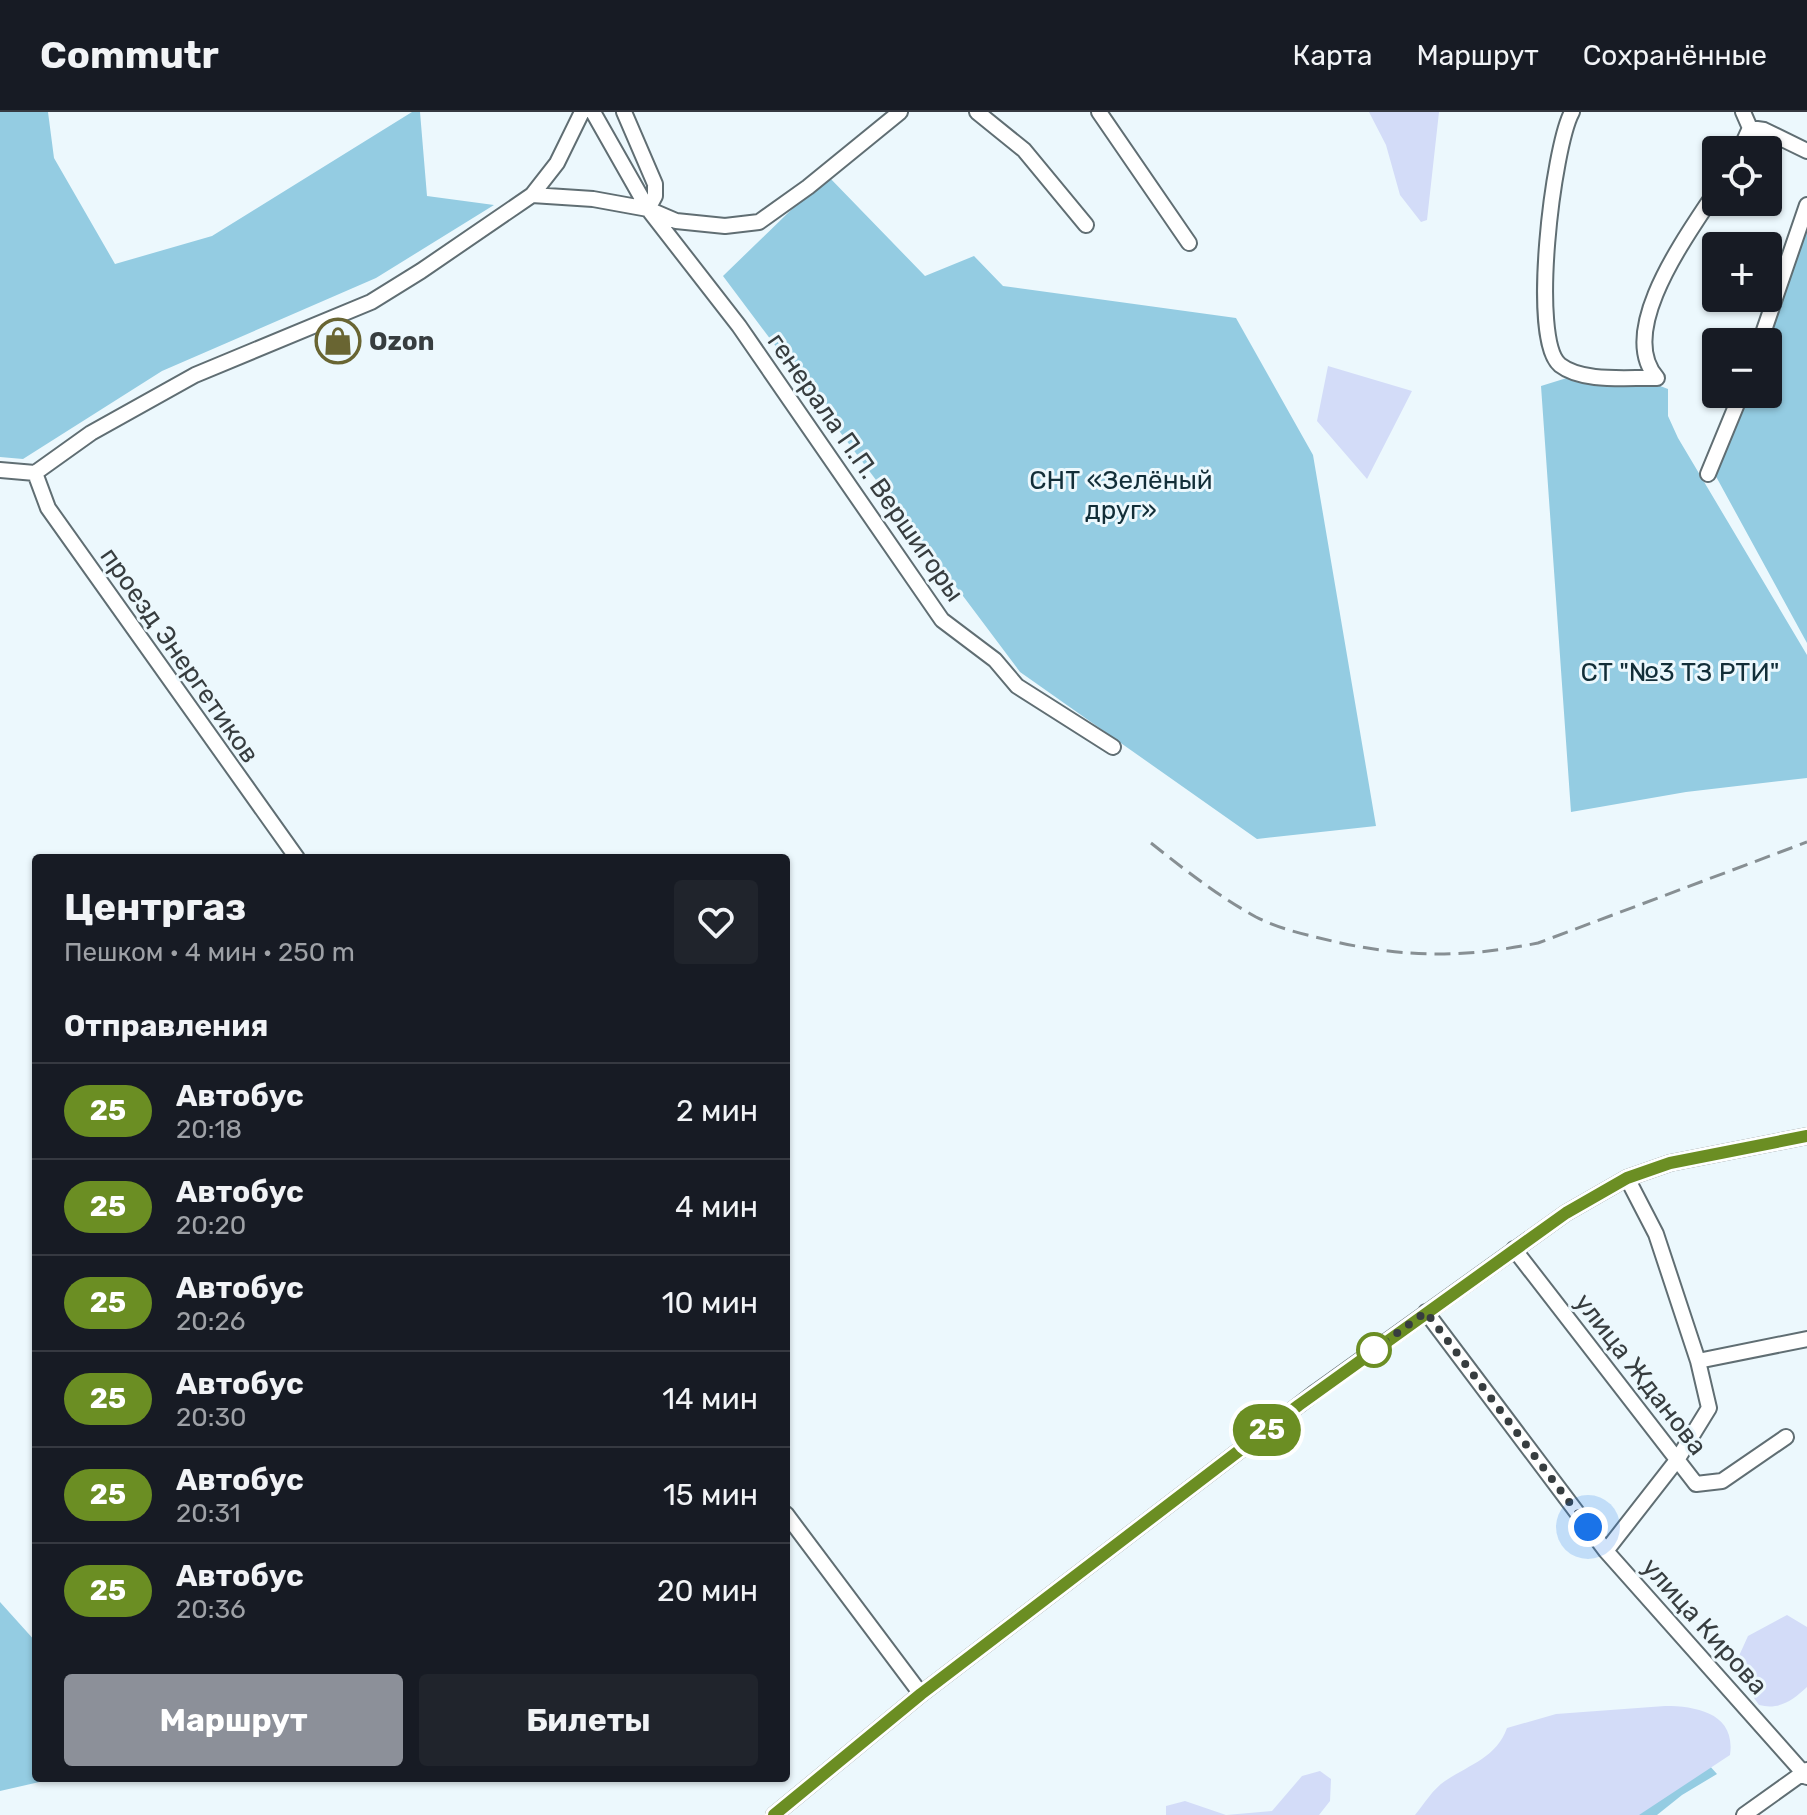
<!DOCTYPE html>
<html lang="ru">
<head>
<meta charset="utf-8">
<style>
	:root { --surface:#171b24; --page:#20242c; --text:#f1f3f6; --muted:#9ea1a6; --line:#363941; --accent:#8c9099 }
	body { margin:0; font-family:Rubik,sans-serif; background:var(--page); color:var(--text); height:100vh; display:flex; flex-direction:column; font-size:30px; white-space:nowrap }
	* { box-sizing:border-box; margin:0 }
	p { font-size:26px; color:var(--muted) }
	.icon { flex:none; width:44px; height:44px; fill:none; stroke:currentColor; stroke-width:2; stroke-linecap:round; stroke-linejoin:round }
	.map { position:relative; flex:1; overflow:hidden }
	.side { position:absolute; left:32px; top:742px; width:758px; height:928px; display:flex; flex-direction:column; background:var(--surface); border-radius:8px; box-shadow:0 2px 6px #0004 }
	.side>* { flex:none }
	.badge { padding:0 16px; border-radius:26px; font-size:28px; line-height:52px }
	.buttons { position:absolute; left:1702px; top:24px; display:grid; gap:16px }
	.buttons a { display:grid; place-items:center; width:80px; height:80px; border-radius:8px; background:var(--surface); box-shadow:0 2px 6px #0004; font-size:40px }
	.you { position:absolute; width:40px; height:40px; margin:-20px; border:6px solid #fff; border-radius:50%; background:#1a73e8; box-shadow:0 0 0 12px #1a73e833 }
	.map>.badge { position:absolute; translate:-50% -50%; box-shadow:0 0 0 4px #fff }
	h2 { padding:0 32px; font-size:30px; line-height:72px }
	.round { display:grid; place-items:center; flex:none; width:84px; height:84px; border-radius:8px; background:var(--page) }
	.overview { display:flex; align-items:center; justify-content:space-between; height:136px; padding:0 32px }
	h1 { font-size:38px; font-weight:700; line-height:60px }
	.action { display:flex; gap:16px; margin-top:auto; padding:16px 32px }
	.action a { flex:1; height:92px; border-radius:8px; background:var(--accent); color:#fff; font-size:32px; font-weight:700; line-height:92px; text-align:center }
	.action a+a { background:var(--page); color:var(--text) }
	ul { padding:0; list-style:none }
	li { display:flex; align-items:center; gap:24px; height:96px; padding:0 32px; border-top:2px solid var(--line) }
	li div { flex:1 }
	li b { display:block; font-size:30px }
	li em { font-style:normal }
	li .badge { min-width:88px; font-weight:700; text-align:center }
	header { display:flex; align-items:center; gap:48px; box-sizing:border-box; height:112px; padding:0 40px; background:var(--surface); border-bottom:2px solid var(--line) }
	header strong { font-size:38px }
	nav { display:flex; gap:44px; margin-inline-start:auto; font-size:28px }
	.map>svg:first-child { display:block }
	.green { fill:#94cce2 }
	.water { fill:#d3dcf8 }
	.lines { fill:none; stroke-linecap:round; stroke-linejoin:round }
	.minor-casing { stroke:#606e73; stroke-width:18 }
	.minor { stroke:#fff; stroke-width:14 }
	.rail { stroke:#878f93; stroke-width:3; stroke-dasharray:16 8; stroke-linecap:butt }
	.line-casing { stroke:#fff; stroke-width:18 }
	.line { stroke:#6b8e23; stroke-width:12 }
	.walk { stroke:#373d3f; stroke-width:8; stroke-dasharray:0 14.4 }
	.stop-dot { fill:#fff; stroke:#6b8e23; stroke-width:4 }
	.labels { text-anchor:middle; stroke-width:6; stroke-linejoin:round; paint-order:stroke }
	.poi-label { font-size:26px; font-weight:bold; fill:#373d3f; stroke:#ecf8fd; text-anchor:start }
	.street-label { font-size:26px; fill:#373d3f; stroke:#ecf8fd }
	.park-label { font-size:26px; fill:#122e38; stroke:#ecf8fd }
</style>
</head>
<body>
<header>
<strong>Commutr</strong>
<nav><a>Карта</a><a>Маршрут</a><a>Сохранённые</a></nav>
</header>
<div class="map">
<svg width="1807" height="1703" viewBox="0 0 1807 1703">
	<rect width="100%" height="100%" fill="#ecf8fd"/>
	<!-- green -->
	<path class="green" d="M0,0h48l6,46 61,106 97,-28 200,-124h8l7,84 67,9 -118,73 -214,93 -139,88 -23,-2z
		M827,63l98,101 49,-20 29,30 233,32 77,137 63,371 -119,13 -237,-167 -297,-396z
		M1807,112v419l-94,-172 13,-22 19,-55h23v-52h-6z
		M1570,265l77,4 21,8v27l10,22 129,217v123l-121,14 -115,20 -30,-426z
		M0,1490l36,40v136h21l-57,13z
		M1708,1652l9,10 -35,21 -25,20h-30z"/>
	<!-- water -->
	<path class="water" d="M1369,0h70l-12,108 -6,2 -21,-27 -14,-50z
		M1328,254l84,25 -45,88 -50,-58z
		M1787,1503l20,12v60c-15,14 -28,23 -48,18l-14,-20 -7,-27 10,-22z
		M1665,1594c33,0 71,8 65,49l-91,60h-224c9,-11 18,-26 30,-34 24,-16 52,-24 62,-53l49,-14z
		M1320,1659l11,8 -1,22 -11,14h-153v-9l19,-5 41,14 46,-4 30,-35z"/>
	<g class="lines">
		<!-- minor casing -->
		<g class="minor-casing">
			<path id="minor" d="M593,0l55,97 91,117 203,294 53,40 22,26 96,61
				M624,0l31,72v12l-7,13
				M977,0l47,38 62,75
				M1099,0l90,131
				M1572,0c-19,35 -43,228 -12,253 23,18 69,12 97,13
				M1750,16l14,2 43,21
				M1740,38l10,-22 -7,-16
				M532,83l61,4 55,10 28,12 49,5 34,-4 49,-35 92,-75
				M1760,230l47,-137
				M1657,266c-42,-47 32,-145 59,-187
				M0,358l35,3
				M35,361l56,-40 104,-58 176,-73 50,-31 111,-76 25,-32 25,-51
				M35,361l13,35 249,350
				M1708,362l33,-80
				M1514,1137l182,235 26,-3 64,-44
				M1426,1200l180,239 201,226
				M1698,1249l109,-22
				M786,1402l135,180
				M1606,1439l71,-91 32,-52 -11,-47 -42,-127 -29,-56
				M774,1703l147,-121 395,-302 250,-179 61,-35 43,-15 137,-27
				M1744,1703l63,-45"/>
		</g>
		<!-- minor -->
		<use href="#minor" class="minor"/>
		<!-- rail -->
		<path class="rail" d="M1151,731c34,27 67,53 105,74 23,12 51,18 76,24 74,17 131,17 206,2l269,-101"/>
	</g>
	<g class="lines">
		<!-- line casing -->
		<g class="line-casing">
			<path id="line" d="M774,1703l147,-121 378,-289 267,-192 61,-35 43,-15 137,-27"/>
		</g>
		<!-- line -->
		<use href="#line" class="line"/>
		<!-- walk -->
		<path class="walk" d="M1374,1238l52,-38 162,215"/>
	</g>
	<!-- icons -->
	<defs>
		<g id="shop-ring" transform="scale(2.3)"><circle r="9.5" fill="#ecf8fd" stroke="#696532" stroke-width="1.5"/><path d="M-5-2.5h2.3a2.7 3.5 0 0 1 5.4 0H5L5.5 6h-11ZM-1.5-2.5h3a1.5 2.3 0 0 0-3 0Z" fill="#696532"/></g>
	</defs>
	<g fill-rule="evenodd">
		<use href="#shop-ring" x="338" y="229"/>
	</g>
	<!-- markers -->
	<circle class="stop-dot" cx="1374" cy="1238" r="16"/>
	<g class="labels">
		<!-- poi labels -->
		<g class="poi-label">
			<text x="369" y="238">Ozon</text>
		</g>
		<!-- street labels -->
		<g class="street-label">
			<text transform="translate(866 355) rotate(55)" y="9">генерала П.П. Вершигоры</text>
			<text transform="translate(180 543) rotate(55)" y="9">проезд Энергетиков</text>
			<text transform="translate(1641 1262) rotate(52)" y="9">улица Жданова</text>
			<text transform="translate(1705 1514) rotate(48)" y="9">улица Кирова</text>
		</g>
		<!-- park labels -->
		<g class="park-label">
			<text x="1121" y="377">СНТ «Зелёный<tspan x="1121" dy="30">друг»</tspan></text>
			<text x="1680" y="569">СТ "№3 ТЗ РТИ"</text>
		</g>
	</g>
</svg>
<div class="buttons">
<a><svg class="icon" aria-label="locate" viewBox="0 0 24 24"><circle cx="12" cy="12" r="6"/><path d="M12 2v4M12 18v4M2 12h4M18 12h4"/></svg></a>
<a>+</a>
<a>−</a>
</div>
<div class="you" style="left:1588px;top:1415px"></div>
<b class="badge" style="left:1267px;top:1318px;background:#6b8e23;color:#fff">25</b>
<section class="side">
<div class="overview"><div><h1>Центргаз</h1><p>Пешком · 4 мин · 250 m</p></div><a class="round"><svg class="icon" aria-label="heart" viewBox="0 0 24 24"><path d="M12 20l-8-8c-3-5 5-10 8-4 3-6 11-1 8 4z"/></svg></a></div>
<h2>Отправления</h2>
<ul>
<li><span class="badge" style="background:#6b8e23;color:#fff">25</span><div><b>Автобус</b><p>20:18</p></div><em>2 мин</em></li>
<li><span class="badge" style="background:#6b8e23;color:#fff">25</span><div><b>Автобус</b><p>20:20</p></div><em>4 мин</em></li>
<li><span class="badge" style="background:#6b8e23;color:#fff">25</span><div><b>Автобус</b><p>20:26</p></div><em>10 мин</em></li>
<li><span class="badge" style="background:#6b8e23;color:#fff">25</span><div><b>Автобус</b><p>20:30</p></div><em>14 мин</em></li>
<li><span class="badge" style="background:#6b8e23;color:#fff">25</span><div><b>Автобус</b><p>20:31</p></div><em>15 мин</em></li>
<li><span class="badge" style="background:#6b8e23;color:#fff">25</span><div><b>Автобус</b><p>20:36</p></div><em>20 мин</em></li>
</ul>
<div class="action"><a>Маршрут</a><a>Билеты</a></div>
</section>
</div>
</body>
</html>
